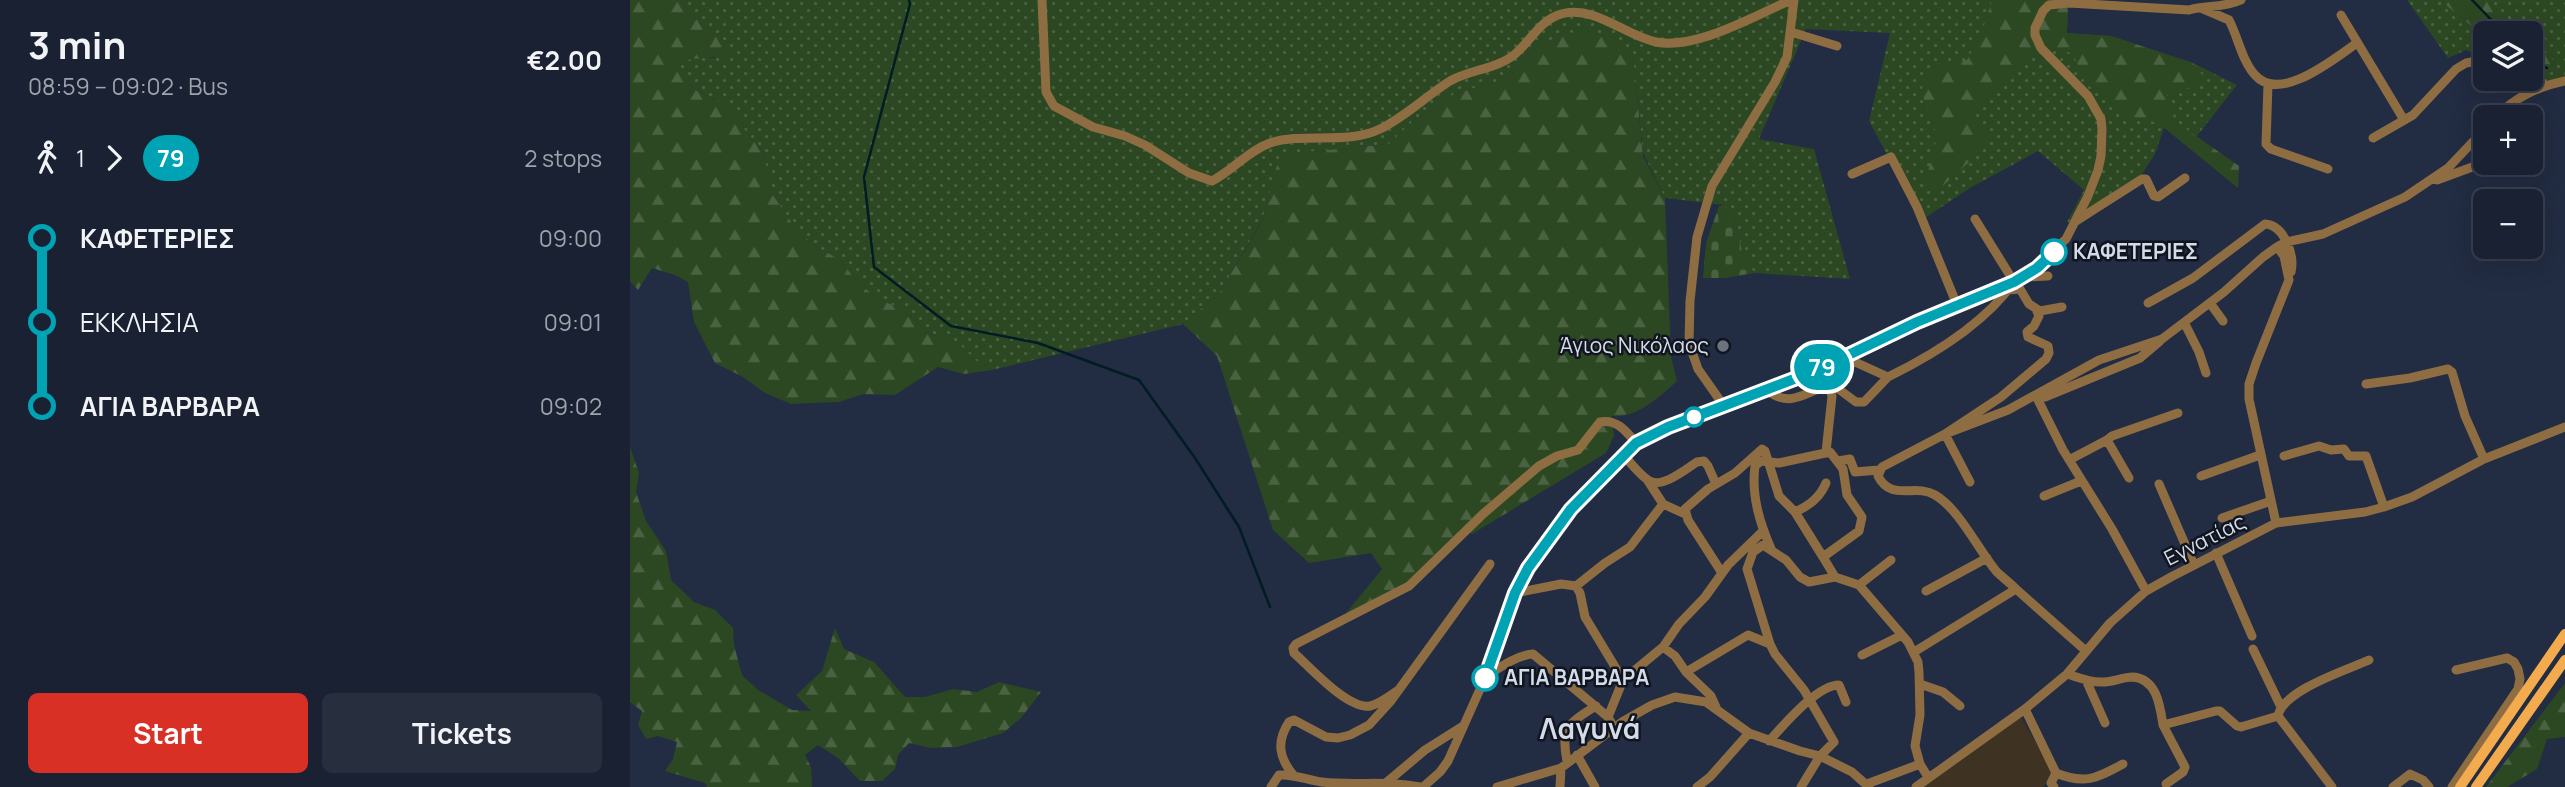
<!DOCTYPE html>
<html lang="en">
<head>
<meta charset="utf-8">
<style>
	:root { --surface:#1a2132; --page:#272e3e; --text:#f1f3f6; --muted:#9fa3ac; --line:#383e4d; --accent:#d93025 }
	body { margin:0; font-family:Manrope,sans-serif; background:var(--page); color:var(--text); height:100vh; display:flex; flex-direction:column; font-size:26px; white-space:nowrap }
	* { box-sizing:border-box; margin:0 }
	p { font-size:23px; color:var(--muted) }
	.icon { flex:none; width:38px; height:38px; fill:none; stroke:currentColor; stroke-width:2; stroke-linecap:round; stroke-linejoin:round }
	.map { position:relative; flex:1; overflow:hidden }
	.details { display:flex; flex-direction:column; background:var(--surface); width:630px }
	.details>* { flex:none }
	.badge { padding:0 14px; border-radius:23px; font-size:24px; line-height:46px }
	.controls { position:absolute; left:1843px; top:21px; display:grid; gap:14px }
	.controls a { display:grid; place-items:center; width:70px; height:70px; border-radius:10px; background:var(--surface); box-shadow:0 7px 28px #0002,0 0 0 2px var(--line); font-size:35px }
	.map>.badge { position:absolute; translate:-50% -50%; box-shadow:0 0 0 4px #fff }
	.legs { display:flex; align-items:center; gap:10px; height:77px; padding:0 28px; font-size:23px }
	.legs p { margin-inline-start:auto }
	.head { display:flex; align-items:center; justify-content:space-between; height:119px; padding:0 28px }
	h1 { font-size:38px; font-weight:700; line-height:52px }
	.cta { display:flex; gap:14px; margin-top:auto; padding:14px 28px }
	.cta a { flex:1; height:80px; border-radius:10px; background:var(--accent); color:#fff; font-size:28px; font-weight:700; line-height:80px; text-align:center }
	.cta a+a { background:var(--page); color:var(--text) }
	ul { padding:0 28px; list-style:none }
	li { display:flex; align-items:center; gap:24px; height:84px; font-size:26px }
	li i { display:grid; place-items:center; width:10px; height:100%; margin:0 9px; background:currentColor }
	li i::after { content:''; width:18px; height:18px; margin:-9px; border:5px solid; border-radius:50%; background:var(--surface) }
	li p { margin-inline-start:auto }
	li:first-child i { background:linear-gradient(#0000 50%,currentColor 0) }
	li:last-child i { background:linear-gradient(currentColor 50%,#0000 0) }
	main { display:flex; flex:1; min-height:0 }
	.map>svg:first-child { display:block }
	.education { fill:#3e3223 }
	.grass { fill:url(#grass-dots) }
	.forest { fill:url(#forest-firs) }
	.cemetery { fill:url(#cemetery-stones) }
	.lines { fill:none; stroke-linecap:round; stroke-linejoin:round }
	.stream { stroke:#001c24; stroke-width:2.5 }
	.minor { stroke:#8f6d43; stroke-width:9 }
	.major { stroke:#f3ab4e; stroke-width:10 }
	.line-1-casing { stroke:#fff; stroke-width:16 }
	.line-1 { stroke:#00a3b4; stroke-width:10 }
	.stop-1-dot { fill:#fff; stroke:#00a3b4; stroke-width:3.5 }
	.worship-dot { fill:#6b7280; stroke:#10151f; stroke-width:2.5 }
	.labels { text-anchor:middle; stroke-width:5; stroke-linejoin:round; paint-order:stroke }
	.stop-label { font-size:21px; font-weight:bold; fill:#d4dbe9; stroke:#10151f; text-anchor:start }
	.poi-label { font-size:21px; fill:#d4dbe9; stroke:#10151f; text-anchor:end }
	.street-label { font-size:21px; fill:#d4dbe9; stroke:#10151f }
	.district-label { font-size:28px; font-weight:bold; fill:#d4dbe9; stroke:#10151f }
</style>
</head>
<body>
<main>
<section class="details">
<div class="head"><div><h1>3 min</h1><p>08:59 – 09:02 · Bus</p></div><b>€2.00</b></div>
<div class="legs"><svg class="icon" aria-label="walk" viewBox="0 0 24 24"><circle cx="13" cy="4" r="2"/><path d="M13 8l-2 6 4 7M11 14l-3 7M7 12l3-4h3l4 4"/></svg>1<svg class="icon" aria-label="forward" viewBox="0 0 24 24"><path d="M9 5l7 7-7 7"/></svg><b class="badge" style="background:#00a3b4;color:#fff">79</b><p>2 stops</p></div>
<ul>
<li><i style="color:#00a3b4"></i><b>ΚΑΦΕΤΕΡΙΕΣ</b><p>09:00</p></li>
<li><i style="color:#00a3b4"></i><span>ΕΚΚΛΗΣΙΑ</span><p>09:01</p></li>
<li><i style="color:#00a3b4"></i><b>ΑΓΙΑ ΒΑΡΒΑΡΑ</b><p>09:02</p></li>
</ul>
<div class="cta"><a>Start</a><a>Tickets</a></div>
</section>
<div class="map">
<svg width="1935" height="787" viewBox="0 0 1935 787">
	<defs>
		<pattern id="grass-dots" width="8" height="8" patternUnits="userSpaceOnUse" patternTransform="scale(1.75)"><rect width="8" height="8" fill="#2c4822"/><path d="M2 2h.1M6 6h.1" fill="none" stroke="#4a6242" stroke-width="1.8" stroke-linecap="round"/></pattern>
		<pattern id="forest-firs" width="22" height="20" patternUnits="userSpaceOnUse" patternTransform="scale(1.75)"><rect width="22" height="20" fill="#2c4822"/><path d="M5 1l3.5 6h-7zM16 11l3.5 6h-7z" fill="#4a6242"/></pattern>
		<pattern id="cemetery-stones" width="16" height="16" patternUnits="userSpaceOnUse" patternTransform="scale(1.75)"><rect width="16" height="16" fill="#2c4822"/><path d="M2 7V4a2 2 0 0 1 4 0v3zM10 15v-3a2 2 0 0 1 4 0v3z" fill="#4a6242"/></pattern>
	</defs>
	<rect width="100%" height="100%" fill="#222c42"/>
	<!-- education -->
	<path class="education" d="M1390,716l34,57 -11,14h-122z"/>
	<!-- grass -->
	<path class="grass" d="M50,0h1388l-1,33 44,3 82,27 44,22 -44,56 -29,-13 -9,26 -22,34 -54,37 -12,-3 17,-32 -46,-39 -68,37 -48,32 -53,-99 21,-88 -84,-4 -47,110 55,10 36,130 -96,-6 -12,-22 -8,-34 -10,-12 -59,-7 -22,-45 -10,-98 -20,-16 -28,-9 -45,14 -35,36 -49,13 -44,29 -23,22 -82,8 -27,6 -18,62 -43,74 -36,30 -191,46 -17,-10 -16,-16 -31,-11 -25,-23 -28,-13 -20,-18 -15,-19 -28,-16 -20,-21 -23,-32 -5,-38 -20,-24 -11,-21 -36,-17 -12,-10 -12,-18 19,-5h23l-26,-49z
		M1777,0h158v86l-34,-11 -1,-42h-45v26l-19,-9 -18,8z"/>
	<!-- forest -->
	<path class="forest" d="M0,0h50l38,35 15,19c-20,5 -40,3 -59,9l11,18 12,10 36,17 11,21 20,24 6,38 22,32 20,21 28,16 15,19 20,18 28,13 25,23 31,11 16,16 17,10 -28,4 -26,-7 -43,28 -32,-1 -24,8 -48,2 -26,-11 -22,-16 -28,-14 -21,-41 -6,-40 -13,-7 -23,-7 -14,22 -8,-9z
		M1362,0h76l-1,33 44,3 82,27 15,19 -41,13 12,29 60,42 -1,22 -81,-66 -22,-2 -47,-35 -16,-32 -37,-7 -62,66 15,25 -10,17 -40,36 -12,-10 11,-44 -16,-45 9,-24 37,-7 16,-31z
		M1810,0h45l37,33h-37v4z
		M955,30l29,9 19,16 10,101 22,42 6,159 6,24c-18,16 -39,37 -65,35l2,20 -8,17 -134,81 -10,-6 -57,56 -66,38 43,-53 -11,-16 -62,10 -36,-33 -56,-174 -34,-32 36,-30 43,-73 17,-63 28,-6 82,-8 23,-22 44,-29 49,-13 35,-36 29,-11z
		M1900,41h1l28,24 -28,-2z
		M0,447l9,26 -3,19 10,29 20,30 5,29 23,22 21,8 18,18 1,17 8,30 16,15 34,20 19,1 -15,-16 26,-24 13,-43 9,21 30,13 31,35h20l28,-8 24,3 22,-10 42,10 -20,26 -18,15 -46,14 -26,1 -22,-5 -11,12 -3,14 -13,12h-22l-22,-23 -20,-13 -13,10 6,12 1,20h-105l-2,-4 -40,-12 8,-12 4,-17 -19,-6 -12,3 -8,-14 4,-14 -12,-9z
		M1935,683v54l-18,2 -10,30 -30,18h-21z"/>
	<!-- cemetery -->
	<path class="cemetery" d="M1094,205l10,12 8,34 12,22 -28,5h-23l3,-35 13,-37z"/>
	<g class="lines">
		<!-- stream -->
		<path class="stream" d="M279,0l1,4 -46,173 10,90 77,59 87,17 101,37 56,78 44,69 31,80
			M1842,0l32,33
			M1900,58l17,10"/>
		<!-- minor -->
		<path class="minor" d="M412,0l4,92 8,14 39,21 32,9 20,9 44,28 23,8c21,-11 36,-30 58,-38 34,-11 77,2 110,-14 25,-12 46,-33 70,-48 19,-11 46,-12 64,-26 16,-13 26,-35 47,-41 35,-9 62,21 95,28 40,8 98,-26 135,-42
			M1571,8l28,12c9,17 13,41 26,55 25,29 80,-17 102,-32
			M1711,15l63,105
			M1161,32l46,14
			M1888,79l25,4
			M1638,84l-2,60 5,5 57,20
			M1866,117c21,-21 41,-30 69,-36
			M1743,138l40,-23 43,-46 10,-6 11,-2 8,5
			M1222,174l39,-17 26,50 40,98
			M1807,180l38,-14
			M1446,221l66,-42h4l8,17 4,1 27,-19
			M1647,247l9,-5 37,-8 82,-37 43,-29 37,-39
			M1395,277l23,-1
			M1378,290l12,-1 9,15 11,7 22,-4
			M1518,303l45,-25 72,-54c19,1 30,31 26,48
			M1580,303l13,18
			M1555,324l14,28 7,21
			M1214,357l44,20c45,-22 97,-54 126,-95l-39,-63
			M1736,384l44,-6 38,-9 4,3 13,44 19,43
			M1136,390c28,21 41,-2 67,-5l23,17h8l24,-25
			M1415,397l95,-39 20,-17
			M1408,400l25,50 49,79 34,62
			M1094,406l-26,-37 -9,-26 1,-42 7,-64 15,-51 63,-104 12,-25 7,-57
			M1477,440l5,-4 66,-23
			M1196,452l6,-56 -3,-11
			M994,456c8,8 15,18 24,24 13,10 38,-11 49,-18l7,-1 4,5 8,18
			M1654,456l35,-10 12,4 13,-1 5,7h17l18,51
			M1439,460l38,-20 22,38
			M1208,461l12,-2 5,13 24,-2
			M1571,476l59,-21
			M1018,481l15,23 22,10
			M1340,482l-25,-48 56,-37 45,-38 3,-6 -1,-7 -20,-9 -1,-5 7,-6 5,-10 -3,-7
			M1529,484l35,81
			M1414,496l37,-15
			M1165,512c14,-6 25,-14 31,-29
			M1592,518l49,-17
			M1142,551c-12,-27 -21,-55 -17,-85l6,-5 18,2 51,-11 13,17 4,26 15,22 -3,14 -36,26 12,20
			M1586,553l36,83
			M1092,573l-34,-53 -3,-11 23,-20 27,-16 27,-24 3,2 14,45 16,16 28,45
			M1229,585l32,-25
			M946,586l4,7 5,24 38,63 40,-33 12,9 11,16 25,24 5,11
			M1386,589l70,62
			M1296,591l61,-33
			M885,593l46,-9 15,2 29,-23 25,-16 33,-43
			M1033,647l16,-23 26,-27 23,-32 35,-34
			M1623,649l28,58
			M1284,652l102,-63c-6,-6 -14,-12 -20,-18 -18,-22 -37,-62 -61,-76 -20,-12 -44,7 -57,-19l4,-9 63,-33 63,-24 91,-50 63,-21 62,-47 39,-35 14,-10 7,9 5,24 -33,83 -7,21v15l27,124
			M1232,655l40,-20
			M1056,672l62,-37 22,9
			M1437,674c10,3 22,8 33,8 11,1 22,-5 33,-5 24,2 27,29 30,48l53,-14h4l17,15 4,1 37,-11
			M855,677c14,-9 32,-22 48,-23l75,63
			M1456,680l19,43
			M1290,684l23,8 17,14
			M769,690c-9,5 -19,14 -29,16 -22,4 -60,-39 -76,-53l-1,-5 3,-4 113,-58 74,-72 56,-48 18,-10 21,-6 22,-28c17,-3 26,9 36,21
			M1395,709l31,64 -5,10 3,4
			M1648,716c5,-26 69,-46 91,-56
			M1648,716l54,71
			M1533,725l22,42 -2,5 -17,12
			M984,728l-6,-11 15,-37
			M1139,741c15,-16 48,-56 70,-56l7,17
			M947,755l18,32
			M937,761c-7,-34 2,-38 29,-55
			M1426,773c29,12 41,5 67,-9
			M664,776c-15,-18 -18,-34 -5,-54l5,-2 32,17 12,1 12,-3 19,-10 21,-23 100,-138
			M757,782l38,-32 38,-24
			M1237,784l53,-20
			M641,787l8,-12c15,-1 29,5 43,7 33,4 64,-2 98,5
			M793,787l17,-15 8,-11 37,-83 30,-85 13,-25 43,-59 65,-66 32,-16 147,-56 102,-49 108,-45 41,-38 22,-43 10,-26 3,-14 1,-27 -1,-10 -13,-23 -47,-48 -6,-13v-7l8,-17 6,-6 20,-2 120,7c17,-5 35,-2 52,-10
			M867,787l64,-19 61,-46 30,-17 23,-8 31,5 43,31 51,18 20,5 32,16 17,15
			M930,787l1,-19
			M1067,787l13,-10 39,-44
			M1171,787l19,-31 14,-14 -30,-52 -29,-36 -5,-10 -23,-75 6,-17 10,-7 23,15 14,17 9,5 26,-5 24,8 49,57 10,20 1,10 1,43 -5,31 5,18 8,13
			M1286,787l109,-78 42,-35 43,-51 36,-32 25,-14 105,-54 89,-11 19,-5 28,-10 72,-38 81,-32
			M1763,787l17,-13 13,6 6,7
			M1822,787l66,-98 2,-10 -2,-10 -4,-7 -7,-4 -51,12"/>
		<!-- major -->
		<path class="major" d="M1830,787l105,-153
			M1846,787l89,-127"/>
	</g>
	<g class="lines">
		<!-- line-1 casing -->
		<g class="line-1-casing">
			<path id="line-1" d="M855,678l30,-85 13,-25 43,-59 65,-66 32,-16 147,-56 102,-49 97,-40 23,-14 17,-16"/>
		</g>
		<!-- line-1 -->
		<use href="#line-1" class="line-1"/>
	</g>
	<!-- markers -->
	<g class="stop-1-dot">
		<circle cx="1424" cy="252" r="12"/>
		<circle cx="1064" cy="417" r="9"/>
		<circle cx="855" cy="678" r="12"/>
	</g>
	<circle class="worship-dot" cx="1093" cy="346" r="7"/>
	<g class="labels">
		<!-- stop labels -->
		<g class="stop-label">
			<text x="1443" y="259">ΚΑΦΕΤΕΡΙΕΣ</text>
			<text x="874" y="685">ΑΓΙΑ ΒΑΡΒΑΡΑ</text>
		</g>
		<!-- poi labels -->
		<g class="poi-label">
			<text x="1079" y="353">Άγιος Νικόλαος</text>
		</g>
		<!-- street labels -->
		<g class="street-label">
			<text transform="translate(1575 540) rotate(-27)" y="7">Εγνατίας</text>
		</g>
		<!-- district labels -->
		<g class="district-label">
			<text x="960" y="739">Λαγυνά</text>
		</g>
	</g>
</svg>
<div class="controls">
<a><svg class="icon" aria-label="layers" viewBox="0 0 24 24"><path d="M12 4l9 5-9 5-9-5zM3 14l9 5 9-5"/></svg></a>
<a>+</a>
<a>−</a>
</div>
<b class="badge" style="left:1192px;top:367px;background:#00a3b4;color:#fff">79</b>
</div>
</main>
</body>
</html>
